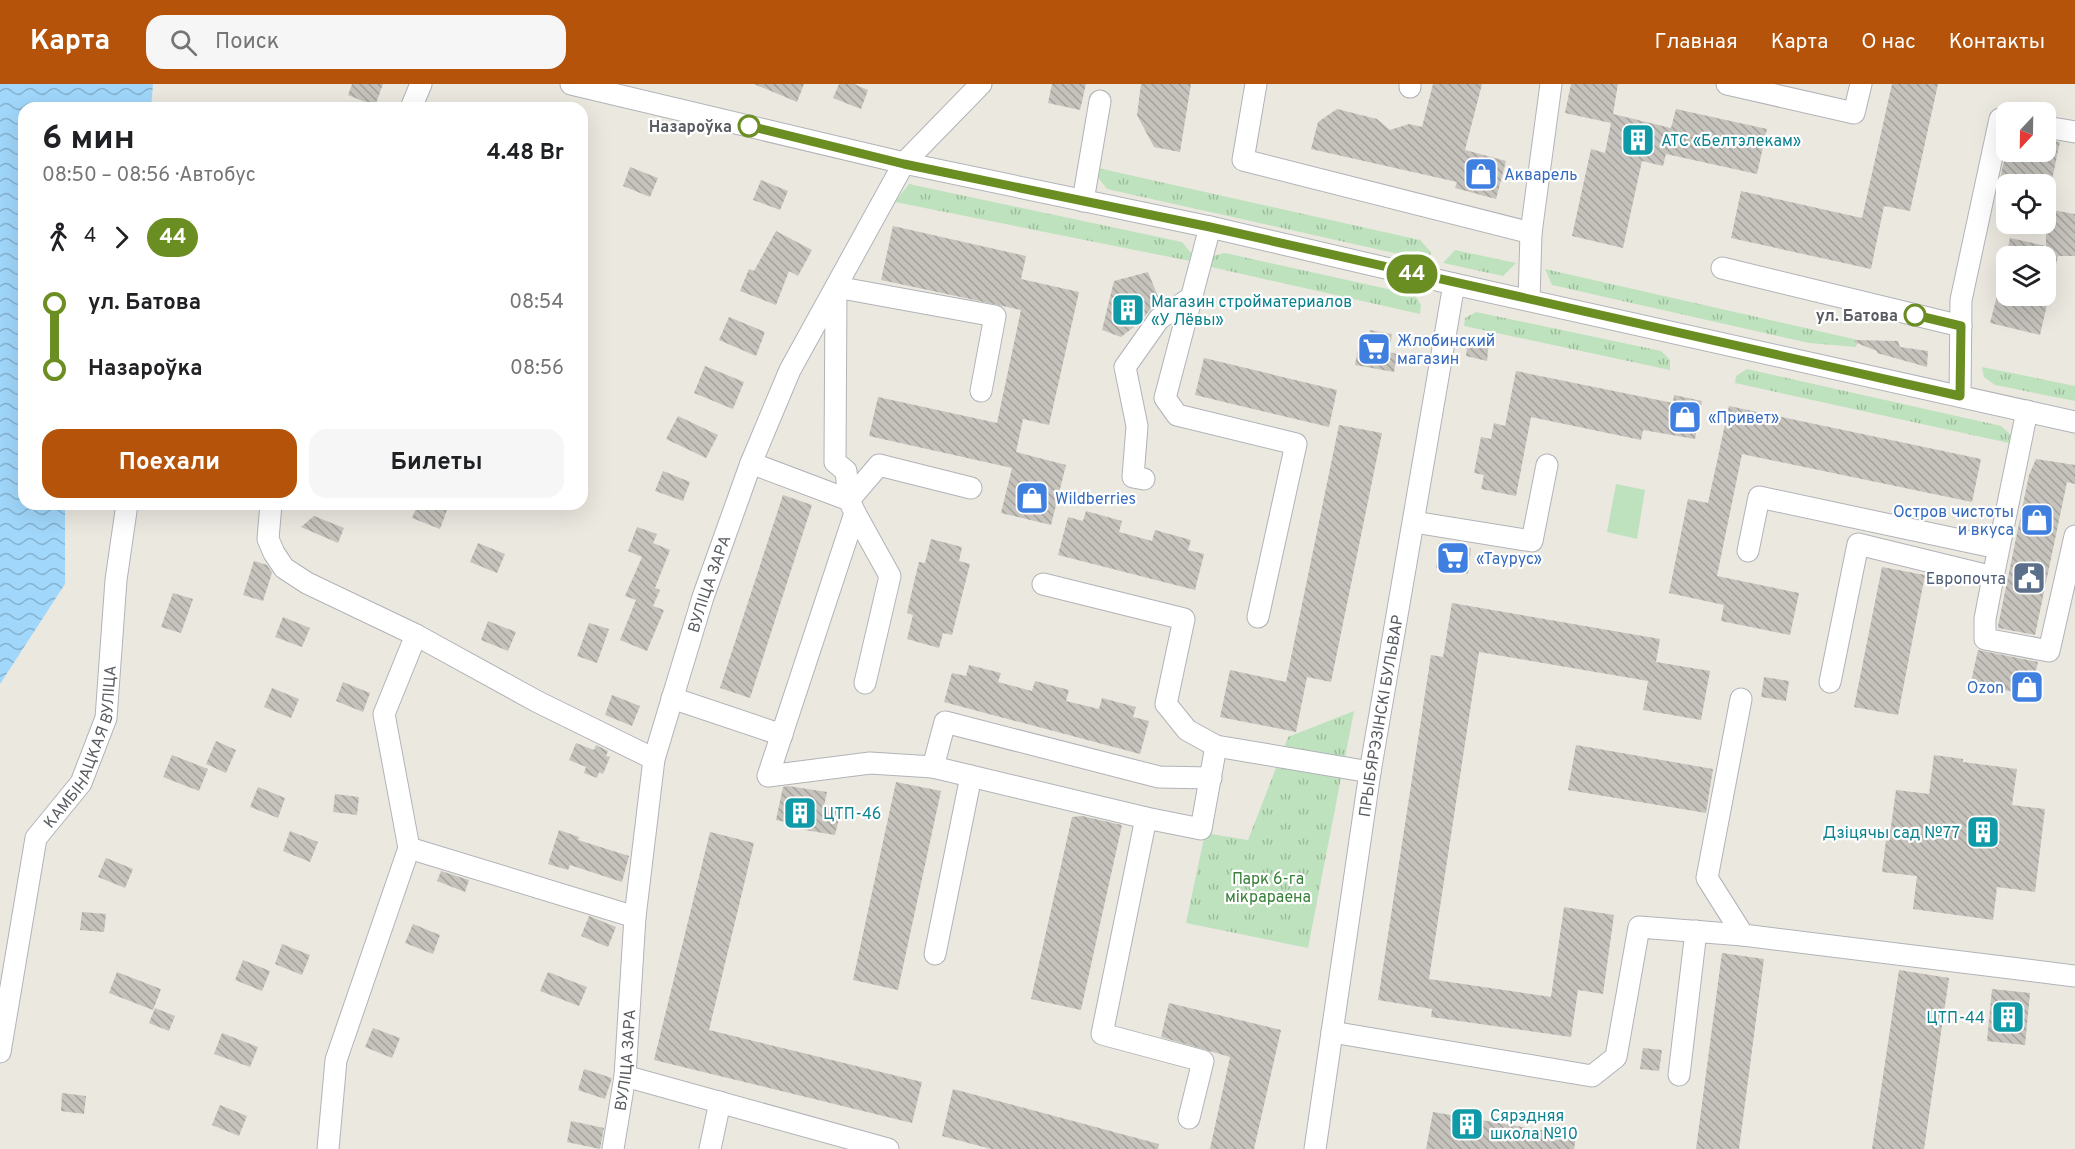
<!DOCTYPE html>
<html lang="ru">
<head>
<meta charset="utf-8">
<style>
	:root { --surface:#fff; --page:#f6f6f6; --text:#202124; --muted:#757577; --accent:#b45309 }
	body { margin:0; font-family:Overpass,sans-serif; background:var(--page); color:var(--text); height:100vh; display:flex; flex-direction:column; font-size:22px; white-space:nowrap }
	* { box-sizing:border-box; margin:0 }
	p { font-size:20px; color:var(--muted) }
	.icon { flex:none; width:33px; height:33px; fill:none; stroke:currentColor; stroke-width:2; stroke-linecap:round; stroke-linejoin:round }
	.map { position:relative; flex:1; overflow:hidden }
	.drawer { position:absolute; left:18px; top:18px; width:570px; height:408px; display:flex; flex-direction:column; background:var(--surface); border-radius:18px; box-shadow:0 6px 24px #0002 }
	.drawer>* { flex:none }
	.badge { padding:0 12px; border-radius:20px; font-size:21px; line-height:39px }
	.needle { width:39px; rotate:202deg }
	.controls { position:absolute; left:1996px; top:18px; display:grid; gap:12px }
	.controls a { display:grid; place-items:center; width:60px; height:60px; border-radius:12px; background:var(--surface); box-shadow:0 6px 24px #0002; font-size:30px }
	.map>.badge { position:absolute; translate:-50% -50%; box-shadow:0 0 0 3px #fff }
	.legs { display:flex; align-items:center; gap:9px; height:66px; padding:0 24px; font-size:20px }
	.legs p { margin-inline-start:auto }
	.summary { display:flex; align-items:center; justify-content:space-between; height:102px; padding:0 24px }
	h1 { font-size:33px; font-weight:700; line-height:45px }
	.button { display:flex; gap:12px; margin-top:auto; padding:12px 24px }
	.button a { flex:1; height:69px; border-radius:18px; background:var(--accent); color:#fff; font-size:24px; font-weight:700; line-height:69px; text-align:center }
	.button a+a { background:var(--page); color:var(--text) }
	ul { padding:0 24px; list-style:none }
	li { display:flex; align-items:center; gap:21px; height:66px; font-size:22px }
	li i { display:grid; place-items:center; width:9px; height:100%; margin:0 8px; background:currentColor }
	li i::after { content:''; width:15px; height:15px; margin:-8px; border:4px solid; border-radius:50%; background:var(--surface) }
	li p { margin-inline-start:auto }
	li:first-child i { background:linear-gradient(#0000 50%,currentColor 0) }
	li:last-child i { background:linear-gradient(currentColor 50%,#0000 0) }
	header { display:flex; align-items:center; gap:36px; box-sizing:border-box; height:84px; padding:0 30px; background:var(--accent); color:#fff }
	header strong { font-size:28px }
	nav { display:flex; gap:33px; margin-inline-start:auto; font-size:21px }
	.search { width:420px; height:54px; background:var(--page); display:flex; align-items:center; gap:15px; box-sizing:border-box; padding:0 21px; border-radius:18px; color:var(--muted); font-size:22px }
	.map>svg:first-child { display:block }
	.grass { fill:url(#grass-tufts) }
	.garden { fill:#bee2bd }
	.water { fill:url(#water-waves) }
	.building { fill:url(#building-back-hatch) }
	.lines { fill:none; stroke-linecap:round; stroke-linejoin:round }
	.minor-casing { stroke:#b1b3b7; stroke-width:23 }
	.minor { stroke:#fff; stroke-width:21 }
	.line-1-casing { stroke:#fff; stroke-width:14 }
	.line-1 { stroke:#6b8e23; stroke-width:9 }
	.stop-1-dot { fill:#fff; stroke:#6b8e23; stroke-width:3 }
	.labels { text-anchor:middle; stroke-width:4.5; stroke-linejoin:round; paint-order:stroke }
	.stop-label { font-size:16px; font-weight:bold; fill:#595c60; stroke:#fff; text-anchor:end }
	.culture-label { font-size:16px; fill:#0d838f; stroke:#fff; text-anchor:start }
	.shop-label { font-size:16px; fill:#366cbe; stroke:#fff; text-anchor:start }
	.service-label { font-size:16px; fill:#4e5e75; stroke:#fff; text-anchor:end }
	.street-label { font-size:16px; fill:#595c60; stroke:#fff }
	.park-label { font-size:16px; fill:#378138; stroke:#fff }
</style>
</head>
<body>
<header>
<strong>Карта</strong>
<div class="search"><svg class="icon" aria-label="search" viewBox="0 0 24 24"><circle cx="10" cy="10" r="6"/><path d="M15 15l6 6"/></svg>Поиск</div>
<nav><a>Главная</a><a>Карта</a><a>О нас</a><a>Контакты</a></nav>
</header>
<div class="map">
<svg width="2075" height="1065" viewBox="0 0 2075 1065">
	<defs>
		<pattern id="grass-tufts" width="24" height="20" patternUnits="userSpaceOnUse" patternTransform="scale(1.5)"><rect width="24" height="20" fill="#bee2bd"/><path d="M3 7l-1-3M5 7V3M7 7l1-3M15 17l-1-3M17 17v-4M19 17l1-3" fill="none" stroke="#9dba9d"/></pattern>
		<pattern id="water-waves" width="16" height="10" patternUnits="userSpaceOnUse" patternTransform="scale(1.5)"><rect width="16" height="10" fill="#a0d7fb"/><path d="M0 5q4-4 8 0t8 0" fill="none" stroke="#85b2cf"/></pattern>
		<pattern id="building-back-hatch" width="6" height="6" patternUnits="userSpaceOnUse" patternTransform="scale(1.5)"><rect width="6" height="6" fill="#c6c3bd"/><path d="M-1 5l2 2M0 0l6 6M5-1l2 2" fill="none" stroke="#a4a29d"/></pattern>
	</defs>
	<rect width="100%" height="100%" fill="#ebe8e0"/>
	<!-- grass -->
	<path class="grass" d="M1098,84l322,72 11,12 -1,9 -323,-72 -10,-13z
		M909,100l273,58 10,12 -2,7 -295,-59z
		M1455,166l61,13 -13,13 -60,-13z
		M1225,169l190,42 6,10 -1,9 -209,-47 -2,-10z
		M1545,185l313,71 -2,7 -47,-4 -257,-58z
		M1476,228l185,39 9,9v10l-206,-44 1,-8z
		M1982,283l93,19v15l-80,-16 -11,-8z
		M1747,285l254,57 9,8 -1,9 -274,-60 1,-7z
		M1354,627l-46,237 -122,-25 19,-90 43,7 40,-103z"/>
	<!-- garden -->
	<path class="garden" d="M1616,400l29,6 -8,49 -30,-7z"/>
	<!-- water -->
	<path class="water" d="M0,0h153l-2,24h-127v396h41v80l-65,100z"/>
	<!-- building -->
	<path class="building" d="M352,0h31l-8,22 -27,-11z
		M754,0h50l-7,18z
		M839,0h15l14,6 -7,19 -28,-11z
		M1052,0h34l-6,26 -32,-7z
		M1141,0h50l-11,68 -26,-5 -17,-32z
		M1433,0h49l-17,66 41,11 -10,38 -41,-11 2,-6 -146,-33 7,-27 19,-13 40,10 13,11 19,-6 13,3z
		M1571,0h47l-5,30 58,14 5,-19 91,20 -10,45 -91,-20 -3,12 -21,-5 -19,87 -51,-12 19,-87 14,4 6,-30 -46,-10z
		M1892,0h46l-28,127 -26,-5 -13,63 -140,-31 10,-47 121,27z
		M2046,56l14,2 -9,42h-52l7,-32h40z
		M630,83l28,11 -8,19 -27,-11z
		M761,96l27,11 -8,19 -27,-10z
		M2046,125l29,5v42h-17l-6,26 -6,-1v-25h-40l4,-18 36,8z
		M893,142l133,30 -5,23 58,13 -30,133 -26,-6 -7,33 50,13 -15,60 -50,-12 11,-45 -143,-32 9,-39 119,26 24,-113 -140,-30z
		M776,147l36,19 -14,26 -9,-5 -13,34 -36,-14 9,-22 5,2z
		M1148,188l11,27 -19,23 -19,15 -19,-7 12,-49z
		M1997,212h52l-9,39 -50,-12z
		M729,233l36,15 -9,24 -37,-16z
		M1370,246l22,4 -3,18 8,2 -3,18 -39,-7 4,-21 8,1z
		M1468,255l21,2 -2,20 -21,-5z
		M1855,256l43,1 2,6 28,4 -1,16 -50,-14v-2l-23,-9z
		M1204,274l133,32 -8,37 -134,-32z
		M705,282l39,16 -11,27 -39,-16z
		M1516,287l157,32 1,-8 28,6 -7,38 -52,-9 -2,10 -110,-23 -15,79 -35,-7 3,-14 -10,-2 7,-36 10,2 3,-16 11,3z
		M1729,322l252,53 -9,43 -230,-48 -25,122 82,17 -9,42 -69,-14 3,-16 -55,-12 19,-94 20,4z
		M678,332l40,19 -12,23 -40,-19z
		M1339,341l43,8 -51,249 -24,-5 -11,55 -76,-15 10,-47 56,12z
		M2036,375l39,6v19l-8,-2 -32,153 -37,-7v-2l31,-151z
		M663,387l27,11 -7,19 -28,-10z
		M783,411l29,10 -62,193 -30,-10z
		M418,420h15l14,6 -7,19 -28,-11z
		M1086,427l36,10 -3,11 33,9 3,-11 36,10 -3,10 16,4 -9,36 -137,-35 10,-38 15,4z
		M314,432l30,12 -6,15 -37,-16z
		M637,443l20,7 -4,9 17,7 -15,38 5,2 -7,16 11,4 -17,41 -27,-11 16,-40 -11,-4 17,-39 -14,-6z
		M931,455l31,8 -3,14 11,3 -18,71 -9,-2 -4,15 -32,-9 6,-24 -6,-2 8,-35 4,-16 6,1z
		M478,459l27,11 -8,19 -27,-11z
		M1439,459l32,5 -3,26 -32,-6z
		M254,477l13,4 5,8 -9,28 -20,-6z
		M1882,483l43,8 -27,140 -44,-8z
		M173,509l20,6 -12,34 -20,-6z
		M1452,519l208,36 -4,23 54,9 -9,49 -58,-10 5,-29 -169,-29 -50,327 122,18 13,-90 50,8 -11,79 -25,-4 -7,47 -140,-20 1,-8 -54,-9 53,-345 12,2z
		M283,533l27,11 -8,19 -27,-10z
		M488,537l28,11 -8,19 -27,-11z
		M589,539l20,6 -12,34 -20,-7z
		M1978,566l60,12 -8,34 -59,-14z
		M969,581l32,8 -3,9 34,9 3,-10 34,9 -3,11 33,8 3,-11 34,9 -3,10 16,4 -9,33 -196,-52 8,-29 14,3z
		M1764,593l25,4 -3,20 -25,-4z
		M343,598l27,11 -7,19 -27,-11z
		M272,604l27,11 -8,19 -27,-11z
		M612,611l28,11 -8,20 -27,-11z
		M216,657l20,9 -10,23 -20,-9z
		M576,659l18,7 2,-5 12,6 -2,5 4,1 -7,17 -4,-2 -2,6 -13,-5 2,-6 -17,-7z
		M1576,661l137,24 -7,44 -138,-23z
		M172,671l36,14 -9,22 -36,-14z
		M1934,671l29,4v3l54,7 -5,36 33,4 -10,83 -38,-5 -4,33 -80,-11 4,-33 -35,-4 4,-32 3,1 7,-51 33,4z
		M896,698l45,9 -43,199 -45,-10z
		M788,702l39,6 -3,14 17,4 -6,25 -36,-6 1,-4 -24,-5 7,-33z
		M258,703l27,11 -7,20 -28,-11z
		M335,710l24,3 -2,18 -24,-3z
		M1082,732l40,9 -41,185 -50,-11 41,-182z
		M559,746l20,7 -1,3 51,16 -7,26 -52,-17 -2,5 -20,-6z
		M290,747l28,11 -8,20 -27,-11z
		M710,748l44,11 -45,187 213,52 -10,41 -258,-63z
		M106,774l27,11 -8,19 -27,-11z
		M441,787l28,9 -4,12 -28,-11z
		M82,828l24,2 -2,18 -24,-2z
		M589,832l27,11 -8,20 -27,-11z
		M413,840l27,11 -7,19 -28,-11z
		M282,860l28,11 -8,20 -27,-11z
		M1722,869l42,6 -25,190h-43z
		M243,876l27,11 -8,20 -27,-11z
		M1899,886l50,8 -25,171h-52z
		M117,888l44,17 -8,21 -44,-17z
		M548,888l39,15 -8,19 -39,-15z
		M1992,905l38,4 -5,52 -38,-4z
		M1169,919l112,27 -27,119h-44l20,-92 -69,-20z
		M155,924l20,8 -6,15 -20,-8z
		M373,944l27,10 -8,20 -27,-11z
		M222,949l36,14 -8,20 -36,-13z
		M1643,964l19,2 -3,21 -19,-2z
		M584,985l28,9 -7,21 -27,-9z
		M953,1005l206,55 -1,5h-167l-49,-13z
		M62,1009l24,3 -2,18 -23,-3z
		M220,1021l27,11 -8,20 -27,-11z
		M1433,1028l143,24 -2,13h-148z
		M571,1037l33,7 -4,21 -33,-7z"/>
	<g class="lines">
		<!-- minor casing -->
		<g class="minor-casing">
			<g id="minor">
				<path d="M571,0l333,79 306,64 244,57 621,138"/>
				<path d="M1256,0l-13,76 288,73"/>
				<path d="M1727,0l127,29 7,-29"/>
				<path d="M1410,3v-3"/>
				<path d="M411,24l10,-24"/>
				<path d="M2046,43l29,5"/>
				<path d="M1083,117l17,-100"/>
				<path d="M1210,143l-45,171 12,17 119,29 -38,173"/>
				<path d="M1722,184l239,58"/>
				<path d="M1529,216l2,-67 20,-149"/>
				<path d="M1960,312l1,-96 39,-181 7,1"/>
				<path d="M2027,327l-34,166 -8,42v20l64,12 26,-115"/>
				<path d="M751,379l98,37 6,13 -87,263 102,-13 63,4 213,51"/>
				<path d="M1144,395l-11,-2 4,-51 -12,-59 34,-48 33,-22"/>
				<path d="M849,416l-3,-29 -11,-9 1,-175 159,29 -14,75"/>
				<path d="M849,416l30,-35 92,23"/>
				<path d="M271,420l-3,35 6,14 10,15 23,15 109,52 122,67 116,57"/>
				<path d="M855,429l35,63 -25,107"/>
				<path d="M1414,438l118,19 15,-76"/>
				<path d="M1748,467l11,-54 239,51"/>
				<path d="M1043,500l141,35 -18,85 21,26 29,16 154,26"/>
				<path d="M1830,598l28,-138 135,33"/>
				<path d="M672,614l110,37"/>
				<path d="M1741,615l-34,179 36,57 332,41"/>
				<path d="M933,683l12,-45 214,55 52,1"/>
				<path d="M409,764l226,69"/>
				<path d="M935,870l36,-178"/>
				<path d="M1332,948l260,44 24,-19 23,-130 104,8"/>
				<path id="s1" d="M0,968l36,-214 45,-55 25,-65 10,-138 11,-76"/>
				<path d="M1679,991l17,-144"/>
				<path d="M625,992l263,73"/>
				<path d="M1189,1034l14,-57 -101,-27 44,-216 55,11 15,-83"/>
				<path d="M328,1065l8,-89 73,-212 -25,-134 32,-79"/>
				<path id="s2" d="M613,1065l12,-73 10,-159 19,-158 49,-162 48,-134 39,-93 114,-207 77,-79"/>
				<path d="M710,1065l10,-47"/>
				<path id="s3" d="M1315,1065l55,-377 84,-488"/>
			</g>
		</g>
		<!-- minor -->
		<use href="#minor" class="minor"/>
	</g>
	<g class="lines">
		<!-- line-1 casing -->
		<g class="line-1-casing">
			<path id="line-1" d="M749,42l155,38 306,63 750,169 1,-70 -46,-11"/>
		</g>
		<!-- line-1 -->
		<use href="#line-1" class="line-1"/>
	</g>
	<!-- icons -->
	<defs>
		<g id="building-square" transform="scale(1.725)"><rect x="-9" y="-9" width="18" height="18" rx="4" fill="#0f9aa8" stroke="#fff"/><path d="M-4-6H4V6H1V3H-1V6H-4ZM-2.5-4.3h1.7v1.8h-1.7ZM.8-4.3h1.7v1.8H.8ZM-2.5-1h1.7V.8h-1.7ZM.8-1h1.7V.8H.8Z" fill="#fff"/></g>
		<g id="shop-square" transform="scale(1.725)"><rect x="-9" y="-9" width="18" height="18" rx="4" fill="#3f7fe0" stroke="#fff"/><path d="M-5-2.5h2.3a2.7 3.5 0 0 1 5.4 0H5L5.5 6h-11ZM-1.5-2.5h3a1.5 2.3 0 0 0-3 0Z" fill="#fff"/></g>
		<g id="supermarket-square" transform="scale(1.725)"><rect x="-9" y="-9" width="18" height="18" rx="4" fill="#3f7fe0" stroke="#fff"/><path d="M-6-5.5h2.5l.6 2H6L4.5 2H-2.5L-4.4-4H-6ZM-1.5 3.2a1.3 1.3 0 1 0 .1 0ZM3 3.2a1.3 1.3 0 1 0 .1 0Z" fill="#fff"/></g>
		<g id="civic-square" transform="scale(1.725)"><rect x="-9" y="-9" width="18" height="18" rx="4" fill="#5c6f8a" stroke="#fff"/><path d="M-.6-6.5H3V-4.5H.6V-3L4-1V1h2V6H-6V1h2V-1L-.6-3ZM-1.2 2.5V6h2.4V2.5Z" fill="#fff"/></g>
	</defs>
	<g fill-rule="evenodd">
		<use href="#building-square" x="1638" y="56"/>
		<use href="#shop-square" x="1481" y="90"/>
		<use href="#building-square" x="1128" y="226"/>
		<use href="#supermarket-square" x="1374" y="265"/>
		<use href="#shop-square" x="1685" y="333"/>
		<use href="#shop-square" x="1032" y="414"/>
		<use href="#shop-square" x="2037" y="436"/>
		<use href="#supermarket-square" x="1453" y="474"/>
		<use href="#civic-square" x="2029" y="494"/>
		<use href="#shop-square" x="2027" y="603"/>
		<use href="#building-square" x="800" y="729"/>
		<use href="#building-square" x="1983" y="748"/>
		<use href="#building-square" x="2008" y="933"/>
		<use href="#building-square" x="1467" y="1040"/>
	</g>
	<!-- markers -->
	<g class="stop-1-dot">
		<circle cx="749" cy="42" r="10"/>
		<circle cx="1915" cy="231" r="10"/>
	</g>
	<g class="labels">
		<!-- stop labels -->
		<g class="stop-label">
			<text x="732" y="48">Назароўка</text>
			<text x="1898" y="237">ул. Батова</text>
		</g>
		<!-- culture labels -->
		<g class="culture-label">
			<text x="1661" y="62">АТС «Белтэлекам»</text>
			<text x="1151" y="223">Магазин стройматериалов<tspan x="1151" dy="18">«У Лёвы»</tspan></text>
			<text x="823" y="735">ЦТП-46</text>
			<text x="1960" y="754" text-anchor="end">Дзіцячы сад №77</text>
			<text x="1985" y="939" text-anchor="end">ЦТП-44</text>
			<text x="1490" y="1037">Сярэдняя<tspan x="1490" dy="18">школа №10</tspan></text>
		</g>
		<!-- shop labels -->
		<g class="shop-label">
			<text x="1504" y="96">Акварель</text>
			<text x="1397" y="262">Жлобинский<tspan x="1397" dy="18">магазин</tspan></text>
			<text x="1708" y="339">«Привет»</text>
			<text x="1055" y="420">Wildberries</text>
			<text x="2014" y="433" text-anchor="end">Остров чистоты<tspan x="2014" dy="18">и вкуса</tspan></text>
			<text x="1476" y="480">«Таурус»</text>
			<text x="2004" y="609" text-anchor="end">Ozon</text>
		</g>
		<!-- service labels -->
		<g class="service-label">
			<text x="2006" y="500">Европочта</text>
		</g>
		<!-- street labels -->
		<g class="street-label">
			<text dy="6" stroke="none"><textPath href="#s2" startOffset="576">ВУЛІЦА ЗАРА</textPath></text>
			<text dy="6" stroke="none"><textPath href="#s3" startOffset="438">ПРЫБЯРЭЗІНСКІ БУЛЬВАР</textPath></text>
			<text dy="6" stroke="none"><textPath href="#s1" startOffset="322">КАМБІНАЦКАЯ ВУЛІЦА</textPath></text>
			<text dy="6" stroke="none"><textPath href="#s2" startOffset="90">ВУЛІЦА ЗАРА</textPath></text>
		</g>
		<!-- park labels -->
		<g class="park-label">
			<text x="1268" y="800">Парк 6-га<tspan x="1268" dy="18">мікрараена</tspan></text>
		</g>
	</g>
</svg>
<div class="controls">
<a><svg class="needle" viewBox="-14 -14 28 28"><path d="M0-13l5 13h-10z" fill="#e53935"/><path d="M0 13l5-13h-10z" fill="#757577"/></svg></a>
<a><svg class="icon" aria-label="locate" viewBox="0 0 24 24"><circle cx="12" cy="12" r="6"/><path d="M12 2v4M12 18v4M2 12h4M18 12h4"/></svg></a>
<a><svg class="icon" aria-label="layers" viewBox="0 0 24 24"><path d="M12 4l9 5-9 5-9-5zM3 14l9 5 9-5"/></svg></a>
</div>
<b class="badge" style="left:1412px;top:190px;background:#6b8e23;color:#fff">44</b>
<section class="drawer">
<div class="summary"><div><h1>6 мин</h1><p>08:50 – 08:56 · Автобус</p></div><b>4.48 Br</b></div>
<div class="legs"><svg class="icon" aria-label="walk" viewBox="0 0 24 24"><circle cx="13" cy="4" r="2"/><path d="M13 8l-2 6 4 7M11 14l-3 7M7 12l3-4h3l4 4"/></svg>4<svg class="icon" aria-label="forward" viewBox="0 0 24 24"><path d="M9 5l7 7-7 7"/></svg><b class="badge" style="background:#6b8e23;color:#fff">44</b></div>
<ul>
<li><i style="color:#6b8e23"></i><b>ул. Батова</b><p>08:54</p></li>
<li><i style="color:#6b8e23"></i><b>Назароўка</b><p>08:56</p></li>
</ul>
<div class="button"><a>Поехали</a><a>Билеты</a></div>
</section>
</div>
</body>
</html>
